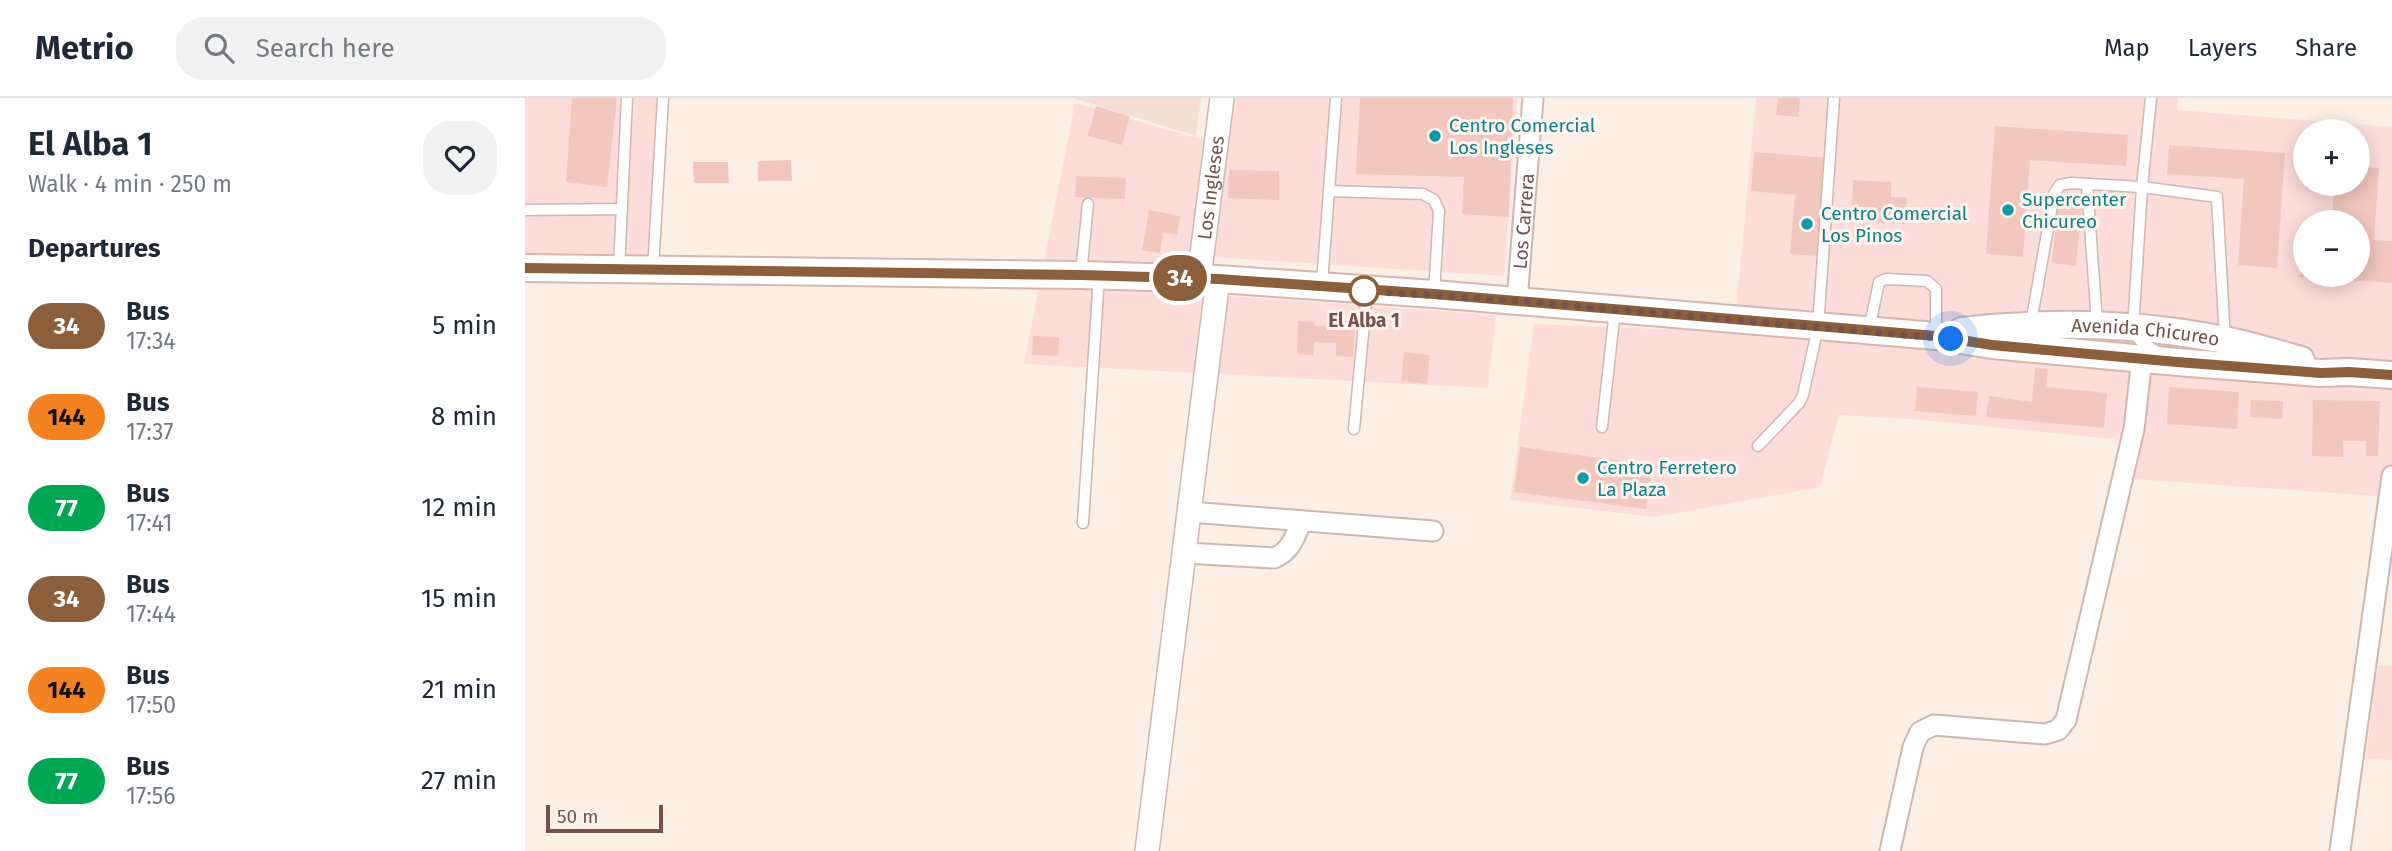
<!DOCTYPE html>
<html lang="en">
<head>
<meta charset="utf-8">
<style>
	:root { --surface:#fff; --page:#f2f2f3; --text:#1f2937; --muted:#747a83; --line:#e0e1e3 }
	body { margin:0; font-family:"Fira Sans",sans-serif; background:var(--page); color:var(--text); height:100vh; display:flex; flex-direction:column; font-size:26px; white-space:nowrap }
	* { box-sizing:border-box; margin:0 }
	p { font-size:23px; color:var(--muted) }
	.icon { flex:none; width:38px; height:38px; fill:none; stroke:currentColor; stroke-width:2; stroke-linecap:round; stroke-linejoin:round }
	.map { position:relative; flex:1; overflow:hidden }
	.sheet { display:flex; flex-direction:column; background:var(--surface); width:525px }
	.sheet>* { flex:none }
	.badge { padding:0 14px; border-radius:23px; font-size:24px; line-height:46px }
	.buttons { position:absolute; left:1768px; top:21px; display:grid; gap:14px }
	.buttons a { display:grid; place-items:center; width:77px; height:77px; border-radius:50%; background:var(--surface); box-shadow:0 4px 18px #0003; font-size:35px }
	.scale { position:absolute; left:21px; bottom:18px; width:117px; box-sizing:border-box; padding-left:7px; border:4px solid #76514b; border-top:0; font-size:19px; line-height:24px; white-space:nowrap; color:#76514b; -webkit-text-stroke:5px #fff4ed; paint-order:stroke }
	.you { position:absolute; width:35px; height:35px; margin:-18px; border:5px solid #fff; border-radius:50%; background:#1a73e8; box-shadow:0 0 0 10px #1a73e833 }
	.map>.badge { position:absolute; translate:-50% -50%; box-shadow:0 0 0 4px #fff }
	h2 { padding:0 28px; font-size:26px; line-height:63px }
	.round { display:grid; place-items:center; flex:none; width:74px; height:74px; border-radius:28px; background:var(--page) }
	.summary { display:flex; align-items:center; justify-content:space-between; height:119px; padding:0 28px }
	h1 { font-size:33px; font-weight:700; line-height:52px }
	ul { padding:0; list-style:none }
	li { display:flex; align-items:center; gap:21px; height:91px; padding:0 28px }
	li div { flex:1 }
	li b { display:block; font-size:26px }
	li em { font-style:normal }
	li .badge { min-width:77px; font-weight:700; text-align:center }
	header { display:flex; align-items:center; gap:42px; box-sizing:border-box; height:98px; padding:0 35px; background:var(--surface); border-bottom:2px solid var(--line) }
	header strong { font-size:33px }
	nav { display:flex; gap:38px; margin-inline-start:auto; font-size:24px }
	.search { width:490px; height:63px; background:var(--page); display:flex; align-items:center; gap:18px; box-sizing:border-box; padding:0 24px; border-radius:28px; color:var(--muted); font-size:26px }
	main { display:flex; flex:1; min-height:0 }
	.map>svg:first-child { display:block }
	.residential { fill:#f4dfd4 }
	.commercial { fill:#fdddda; fill-rule:evenodd }
	.building { fill:#f2c7be }
	.lines { fill:none; stroke-linecap:round; stroke-linejoin:round }
	.service-casing { stroke:#d0b7af; stroke-width:13 }
	.minor-casing { stroke:#d0b7af; stroke-width:23 }
	.tertiary-casing { stroke:#d0b7af; stroke-width:26 }
	.secondary-casing { stroke:#d6b7ae; stroke-width:30 }
	.service { stroke:#fff; stroke-width:10 }
	.minor { stroke:#fff; stroke-width:19 }
	.tertiary { stroke:#fff; stroke-width:23 }
	.secondary { stroke:#fff; stroke-width:26 }
	.line-casing { stroke:#fff; stroke-width:16 }
	.line { stroke:#8b5e3c; stroke-width:10 }
	.walk { stroke:#76514b; stroke-width:7; stroke-dasharray:0 12.6 }
	.culture-dot { fill:#0f9aa8; stroke:#fff4ed; stroke-width:2.5 }
	.stop-dot { fill:#fff; stroke:#8b5e3c; stroke-width:3.5 }
	.labels { text-anchor:middle; stroke-width:6; stroke-linejoin:round; paint-order:stroke }
	.culture-label { font-size:19px; fill:#0d838f; stroke:#fff4ed; text-anchor:start }
	.street-label { font-size:19px; fill:#76514b; stroke:#fff4ed }
	.stop-label { font-size:19px; font-weight:bold; fill:#76514b; stroke:#fff4ed }
</style>
</head>
<body>
<header>
<strong>Metrio</strong>
<div class="search"><svg class="icon" aria-label="search" viewBox="0 0 24 24"><circle cx="10" cy="10" r="6"/><path d="M15 15l6 6"/></svg>Search here</div>
<nav><a>Map</a><a>Layers</a><a>Share</a></nav>
</header>
<main>
<section class="sheet">
<div class="summary"><div><h1>El Alba 1</h1><p>Walk · 4 min · 250 m</p></div><a class="round"><svg class="icon" aria-label="heart" viewBox="0 0 24 24"><path d="M12 20l-8-8c-3-5 5-10 8-4 3-6 11-1 8 4z"/></svg></a></div>
<h2>Departures</h2>
<ul>
<li><span class="badge" style="background:#8b5e3c;color:#fff">34</span><div><b>Bus</b><p>17:34</p></div><em>5 min</em></li>
<li><span class="badge" style="background:#f58220;color:#111">144</span><div><b>Bus</b><p>17:37</p></div><em>8 min</em></li>
<li><span class="badge" style="background:#00a651;color:#fff">77</span><div><b>Bus</b><p>17:41</p></div><em>12 min</em></li>
<li><span class="badge" style="background:#8b5e3c;color:#fff">34</span><div><b>Bus</b><p>17:44</p></div><em>15 min</em></li>
<li><span class="badge" style="background:#f58220;color:#111">144</span><div><b>Bus</b><p>17:50</p></div><em>21 min</em></li>
<li><span class="badge" style="background:#00a651;color:#fff">77</span><div><b>Bus</b><p>17:56</p></div><em>27 min</em></li>
</ul>
</section>
<div class="map">
<svg width="1867" height="753" viewBox="0 0 1867 753">
	<rect width="100%" height="100%" fill="#fcefe6"/>
	<!-- residential -->
	<path class="residential" d="M548,0h128l-5,38z"/>
	<!-- commercial -->
	<path class="commercial" d="M0,0h132l-10,164 -122,-1z
		M708,0h284l-13,178 -292,-19z
		M1231,0h422l-1,12 215,17v370l-259,-18 8,-37 -229,-23 -73,-4 -19,72 -165,30 -145,-17 24,-176 200,8zM1780,33h52v53h-52zM1780,124h52v53h-52z
		M550,5l128,37 -16,153 309,22 -8,73 -464,-24z
		M1852,567l15,1v94l-26,-1z"/>
	<!-- building -->
	<path class="building" d="M47,0h45l-10,89 -41,-5z
		M835,0h153l-4,119 -47,-3 2,-37 -108,-3z
		M1253,0h22l-2,19 -22,-2z
		M571,8l34,10 -8,29 -34,-9z
		M1470,28l133,9 -2,31 -96,-6 -7,97 -37,-3z
		M1644,47l116,8 -8,115 -39,-3 6,-86 -77,-5z
		M1229,54l72,6 -8,98 -28,-2 5,-59 -44,-4z
		M266,62l1,21h-34v-20z
		M168,64h35l1,21h-35z
		M1832,69l22,1 -5,72 18,1v42l-94,-6v-2h3l2,-24h2v24h52v-53h-25l2,-38h23z
		M704,72l50,1v29l-51,-2z
		M551,78l50,2 -1,21 -50,-2z
		M1328,82l38,2v15l16,1 -2,26 -54,-3z
		M1533,103l24,2 -6,63 -24,-3z
		M624,112l31,6 -3,19 -14,-2 -3,20 -18,-3z
		M773,223l17,1v4l40,2 -2,29 -17,-1v-13l-22,-1 -1,13 -16,-1z
		M508,238l26,1 -1,19 -26,-1z
		M879,254l26,3 -3,29 -26,-3z
		M1510,270l13,1 -2,18 61,6 -3,35 -118,-11 3,-21 43,6z
		M1392,289l61,5 -2,24 -61,-5z
		M1644,289l70,5 -2,37 -70,-5z
		M1726,302l32,1 -1,18 -32,-2z
		M1788,302l67,1 -2,55h-12v-15h-23v16l-31,-1z
		M995,349l132,18 -6,44 -132,-17z"/>
	<g class="lines">
		<!-- service casing -->
		<g class="service-casing">
			<path id="service" d="M1626,0l-9,89 -9,141c3,13 14,18 25,24
				M1562,86l10,139
				M804,93l94,3 11,6 5,11 -5,83
				M0,112l97,-1
				M94,170l8,-170
				M128,171l10,-171
				M556,176l7,-70
				M797,185l14,-185
				M1506,225l23,-129 6,-9 11,-2 71,4 75,10 8,143
				M1344,232l10,-48 7,-3 41,2 9,8v46
				M1077,329l13,-117
				M829,331l13,-137
				M1233,348l41,-43 4,-8 15,-68 16,-229
				M558,425l16,-247"/>
		</g>
		<!-- minor casing -->
		<g class="minor-casing">
			<g id="minor">
				<path id="s1" d="M992,203l16,-203"/>
				<path d="M665,414l243,19"/>
				<path d="M660,455l89,5c16,-6 21,-21 27,-36"/>
				<path d="M1365,753l23,-104 7,-15 14,-7 111,9 13,-4 8,-10 68,-291 8,-71"/>
				<path d="M1815,753l52,-375"/>
			</g>
		</g>
		<!-- tertiary casing -->
		<g class="tertiary-casing">
			<g id="tertiary">
				<path id="s2" d="M674,180l23,-180"/>
				<path d="M622,753l71,-572"/>
			</g>
		</g>
		<!-- secondary casing -->
		<g class="secondary-casing">
			<g id="secondary">
				<path d="M0,170l556,7 137,4 216,15 502,42 56,9 185,17 143,11 29,-1 43,3"/>
				<path id="s3" d="M1437,233c86,-10 177,-8 262,9 26,5 52,13 77,20"/>
			</g>
		</g>
		<!-- service -->
		<use href="#service" class="service"/>
		<!-- minor -->
		<use href="#minor" class="minor"/>
		<!-- tertiary -->
		<use href="#tertiary" class="tertiary"/>
		<!-- secondary -->
		<use href="#secondary" class="secondary"/>
	</g>
	<g class="lines">
		<!-- line casing -->
		<g class="line-casing">
			<path id="line" d="M0,170l556,7 137,4 216,15 502,42 56,9 185,17 144,11 28,-1 43,3"/>
		</g>
		<!-- line -->
		<use href="#line" class="line"/>
		<!-- walk -->
		<path class="walk" d="M839,193l153,10 434,38"/>
	</g>
	<!-- markers -->
	<g class="culture-dot">
		<circle cx="910" cy="38" r="7"/>
		<circle cx="1483" cy="112" r="7"/>
		<circle cx="1282" cy="126" r="7"/>
		<circle cx="1058" cy="380" r="7"/>
	</g>
	<circle class="stop-dot" cx="839" cy="193" r="14"/>
	<g class="labels">
		<!-- culture labels -->
		<g class="culture-label">
			<text x="924" y="34">Centro Comercial<tspan x="924" dy="22">Los Ingleses</tspan></text>
			<text x="1497" y="108">Supercenter<tspan x="1497" dy="22">Chicureo</tspan></text>
			<text x="1296" y="122">Centro Comercial<tspan x="1296" dy="22">Los Pinos</tspan></text>
			<text x="1072" y="376">Centro Ferretero<tspan x="1072" dy="22">La Plaza</tspan></text>
		</g>
		<!-- street labels -->
		<g class="street-label">
			<text dy="7" stroke="none"><textPath href="#s2" startOffset="91">Los Ingleses</textPath></text>
			<text dy="7" stroke="none"><textPath href="#s1" startOffset="80">Los Carrera</textPath></text>
			<text dy="7" stroke="none"><textPath href="#s3" startOffset="184">Avenida Chicureo</textPath></text>
		</g>
		<!-- stop labels -->
		<g class="stop-label">
			<text x="839" y="229">El Alba 1</text>
		</g>
	</g>
</svg>
<div class="buttons">
<a>+</a>
<a>−</a>
</div>
<div class="scale">50 m</div>
<div class="you" style="left:1426px;top:241px"></div>
<b class="badge" style="left:655px;top:180px;background:#8b5e3c;color:#fff">34</b>
</div>
</main>
</body>
</html>
